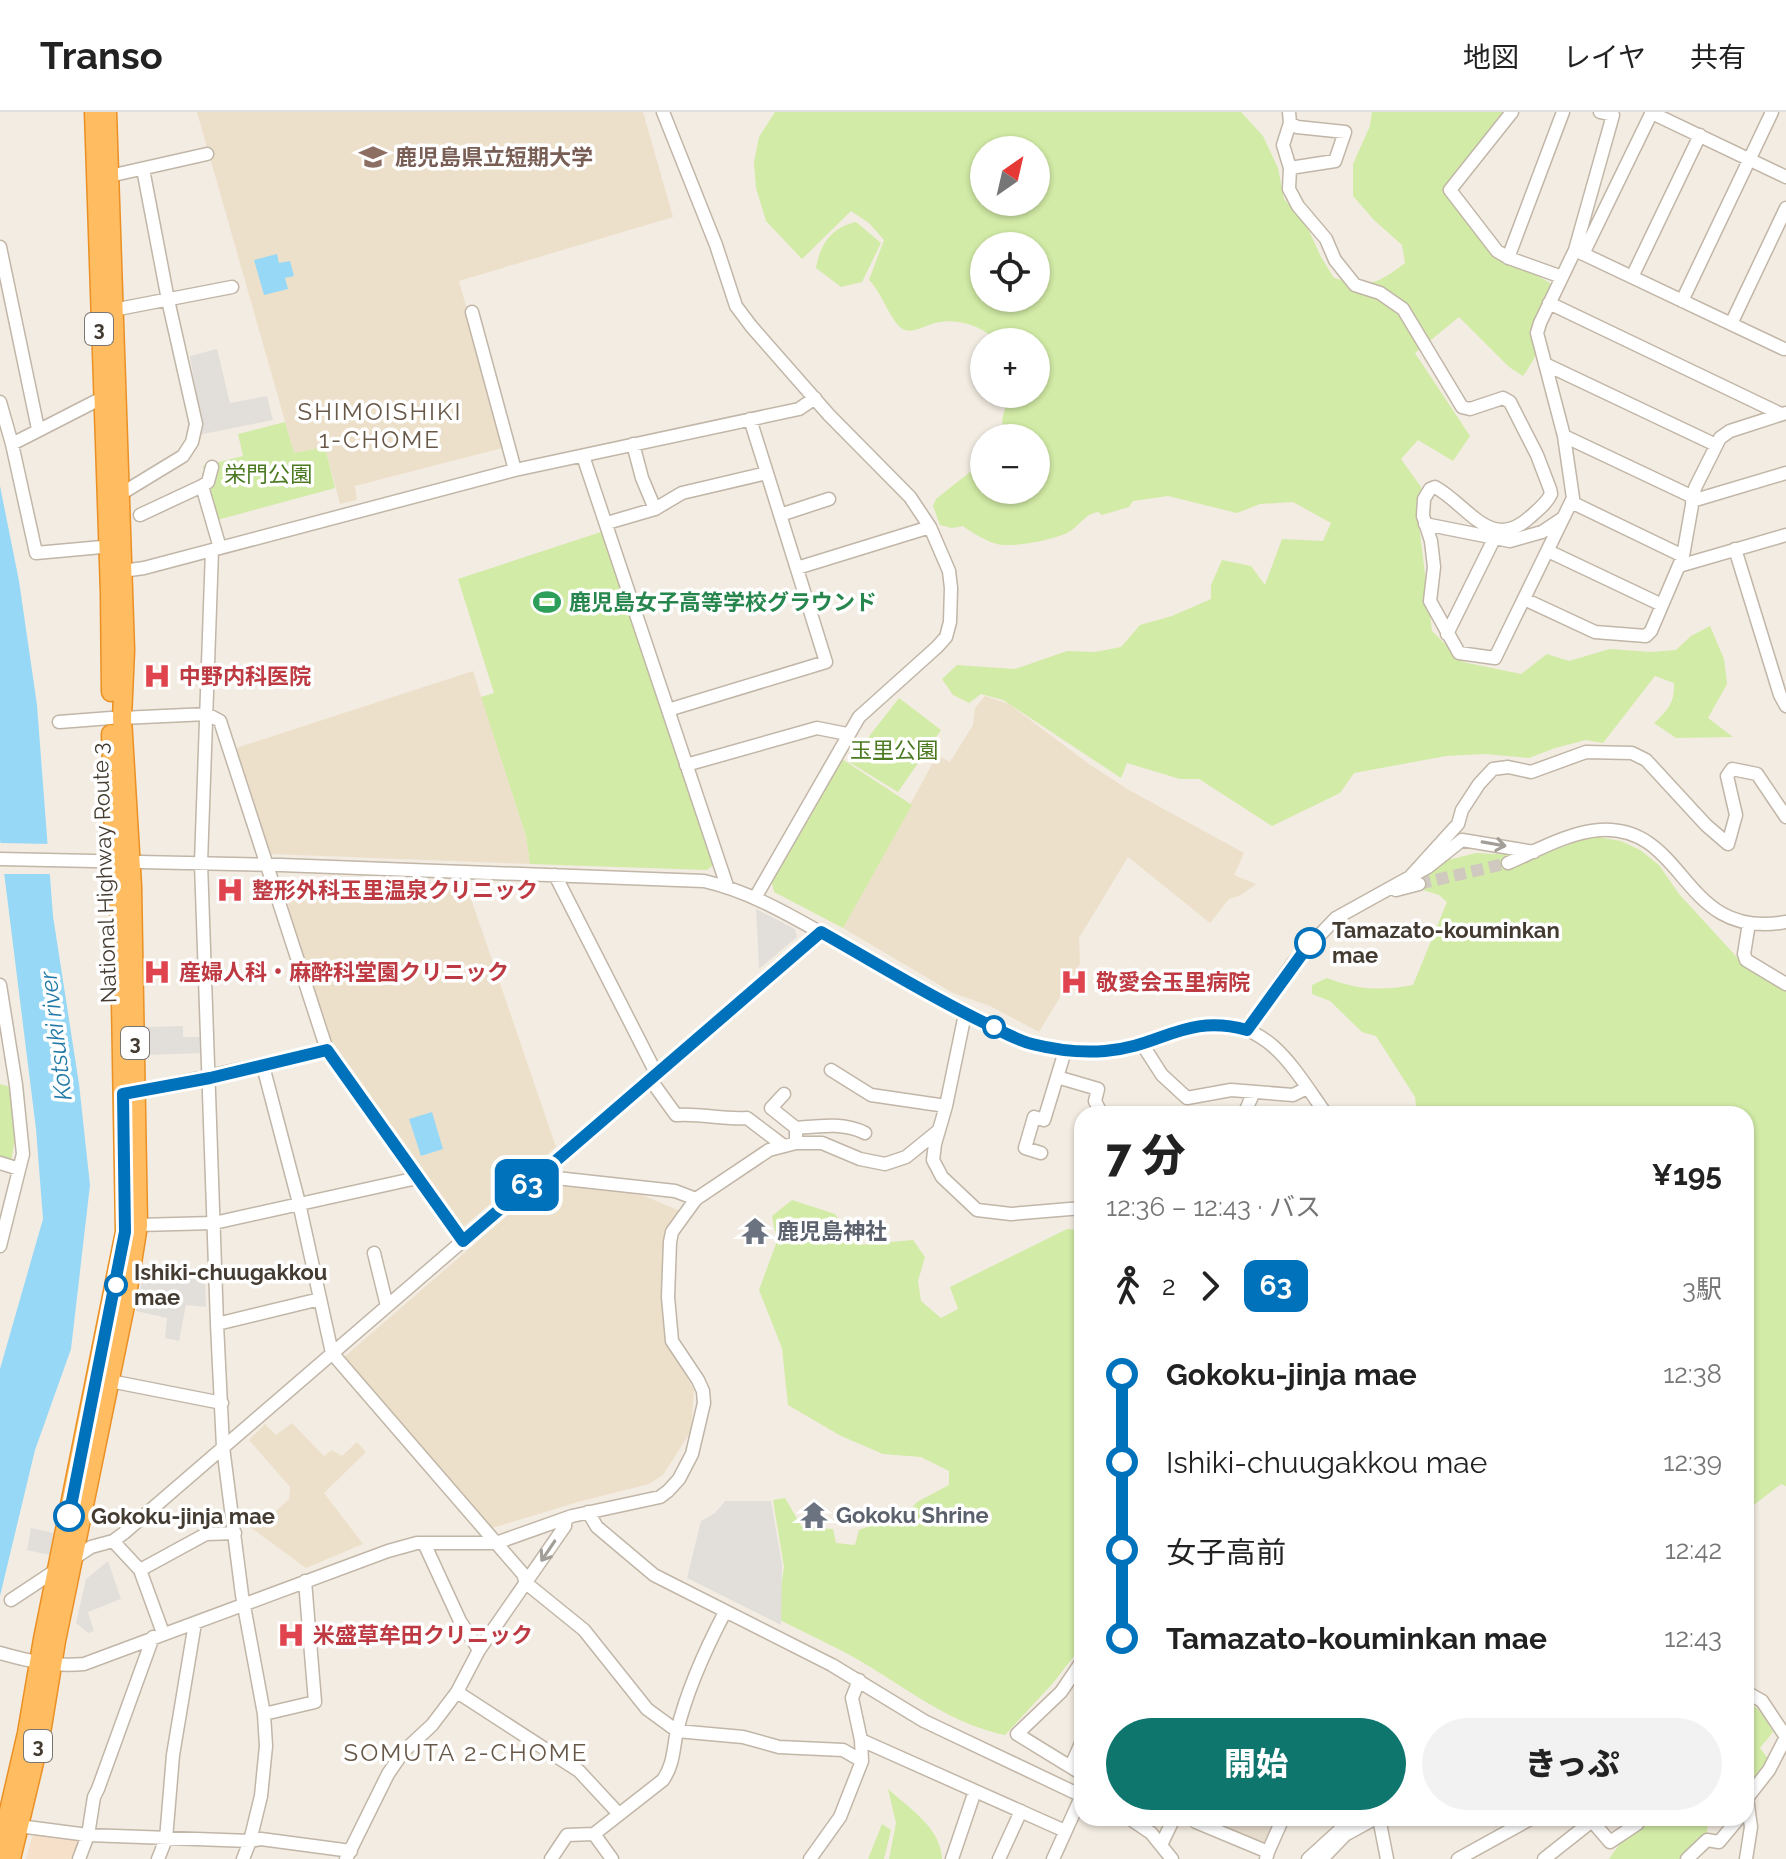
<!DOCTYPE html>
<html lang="ja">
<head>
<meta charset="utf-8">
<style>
	:root { --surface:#fff; --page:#f2f2f2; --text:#222; --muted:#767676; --line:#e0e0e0; --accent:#0f766e }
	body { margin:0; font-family:Raleway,"Noto Sans JP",sans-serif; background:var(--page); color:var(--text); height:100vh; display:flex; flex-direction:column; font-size:30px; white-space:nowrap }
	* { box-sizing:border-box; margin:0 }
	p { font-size:26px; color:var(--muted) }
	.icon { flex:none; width:44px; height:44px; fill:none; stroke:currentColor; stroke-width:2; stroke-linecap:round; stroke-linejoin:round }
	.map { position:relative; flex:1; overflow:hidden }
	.drawer { position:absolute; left:1074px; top:994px; width:680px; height:720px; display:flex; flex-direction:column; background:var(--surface); border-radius:24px; box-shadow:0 2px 6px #0004 }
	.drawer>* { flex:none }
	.badge { padding:0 16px; border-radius:12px; font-size:28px; line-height:52px }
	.needle { width:52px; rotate:34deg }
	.controls { position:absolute; left:970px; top:24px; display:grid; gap:16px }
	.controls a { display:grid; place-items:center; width:80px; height:80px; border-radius:50%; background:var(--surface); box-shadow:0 2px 6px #0004; font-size:40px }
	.map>.badge { position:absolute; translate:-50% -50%; box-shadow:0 0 0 4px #fff }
	.legs { display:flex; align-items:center; gap:12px; height:88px; padding:0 32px; font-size:26px }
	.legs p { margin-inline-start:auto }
	.head { display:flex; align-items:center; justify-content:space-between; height:136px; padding:0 32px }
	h1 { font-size:44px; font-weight:800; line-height:60px }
	.action { display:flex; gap:16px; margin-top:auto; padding:16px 32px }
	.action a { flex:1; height:92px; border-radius:48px; background:var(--accent); color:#fff; font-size:32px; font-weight:800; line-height:92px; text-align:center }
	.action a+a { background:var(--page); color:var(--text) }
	ul { padding:0 32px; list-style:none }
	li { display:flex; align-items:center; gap:28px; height:88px; font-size:30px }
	li i { display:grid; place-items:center; width:12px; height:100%; margin:0 10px; background:currentColor }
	li i::after { content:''; width:20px; height:20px; margin:-10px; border:6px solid; border-radius:50%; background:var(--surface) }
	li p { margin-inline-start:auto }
	li:first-child i { background:linear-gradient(#0000 50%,currentColor 0) }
	li:last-child i { background:linear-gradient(currentColor 50%,#0000 0) }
	header { display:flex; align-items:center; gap:48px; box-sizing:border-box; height:112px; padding:0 40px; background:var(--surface); border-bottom:2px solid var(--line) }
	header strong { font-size:38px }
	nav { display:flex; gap:44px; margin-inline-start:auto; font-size:28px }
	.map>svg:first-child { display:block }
	.residential { fill:#e7ddcf }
	.commercial { fill:#f7e0ca }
	.education { fill:#ede0ca }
	.green { fill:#d2eba6; fill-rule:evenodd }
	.parking { fill:#e2dfdb }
	.water { fill:#97d8f6 }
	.pier { fill:#f3ece2 }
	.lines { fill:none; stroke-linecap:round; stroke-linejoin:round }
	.minor-tunnel { stroke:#d0c9bf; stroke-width:12; stroke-dasharray:12 6; stroke-linecap:butt }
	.minor-casing { stroke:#c1b6a7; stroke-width:15 }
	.highway-casing { stroke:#ea9024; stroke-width:21 }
	.minor { stroke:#fff; stroke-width:12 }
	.highway { stroke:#ffbc60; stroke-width:18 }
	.oneway { stroke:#a29e98 }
	.line-1-casing { stroke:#fff; stroke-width:18 }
	.line-1 { stroke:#0072bc; stroke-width:12 }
	.stop-1-dot { fill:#fff; stroke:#0072bc; stroke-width:4 }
	.labels { text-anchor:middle; stroke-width:7; stroke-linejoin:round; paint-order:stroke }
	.shield { fill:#fff; stroke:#7c7670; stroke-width:2 }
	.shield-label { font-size:20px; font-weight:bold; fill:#443c32 }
	.education-label { font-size:22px; font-weight:bold; fill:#785e54; stroke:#fff; text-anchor:start }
	.park-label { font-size:22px; fill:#4b7a21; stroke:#fff }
	.leisure-label { font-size:22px; font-weight:bold; fill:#27864d; stroke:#fff; text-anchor:start }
	.health-label { font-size:22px; font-weight:bold; fill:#be3a42; stroke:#fff; text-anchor:start }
	.street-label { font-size:22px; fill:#443c32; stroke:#fff }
	.stop-label { font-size:22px; font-weight:bold; fill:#443c32; stroke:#fff; text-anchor:start }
	.worship-label { font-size:22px; font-weight:bold; fill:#5b616d; stroke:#fff; text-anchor:start }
	.neighbourhood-label { font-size:24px; letter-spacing:2px; fill:#685848; stroke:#fff }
	.water-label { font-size:24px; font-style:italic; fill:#217aa7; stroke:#fff }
</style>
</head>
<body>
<header>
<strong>Transo</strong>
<nav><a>地図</a><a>レイヤ</a><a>共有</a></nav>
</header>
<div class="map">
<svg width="1786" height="1747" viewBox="0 0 1786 1747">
	<rect width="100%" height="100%" fill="#f3ece2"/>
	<!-- residential -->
	<path class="residential" d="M1203,1706h74l-9,26 -5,1z"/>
	<!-- commercial -->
	<path class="commercial" d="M33,1723l46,3 3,3 -6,18h-50z"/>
	<!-- education -->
	<path class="education" d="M197,0h446l30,105 -214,64 47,166 -151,39 2,14 -17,4 -15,-57 -31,6z
		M473,559l53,165 4,28 -259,-10 -35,-106z
		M985,584l24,8 80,60 40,26 115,63 -10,22 22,9 -15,11 -12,4 -19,24 -82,-66 -49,81 1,26 -41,68 -49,-26 -37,-13 -110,-65 94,-173 13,7 23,-37 2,-17z
		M280,766l186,6 90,263 -95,82 -125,-176 -8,-15z
		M545,1071l97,12 38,16 -14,24 2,108 26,47 -3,41 -28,44 -14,9 -71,18 -89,27 -146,-171z
		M292,1311l32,33 8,-6 10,6 15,-14 9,10 -42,41 39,51 -57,24 -63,-46 15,-11h18l13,-12 1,-12 -41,-47 16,-16 11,11z"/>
	<!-- green -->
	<path class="green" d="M775,0h466l22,24 15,32 6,31 21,23 16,35 13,21c36,9 42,7 71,-15l-3,-18 -28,-25 -21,-24v-32l17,-38 2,-14h133l-61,76c33,41 58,69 106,95 6,29 -9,69 -27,93l-14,-9 -50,-50 -44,36 55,83 -17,25 -35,-21 -17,19 20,28 -3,30 14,114 31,31 58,12 26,-20 22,7 41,-12 41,3 25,-2 15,-14 19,-10 14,33 3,25 -19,34 25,19 -57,1 -22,-15c14,-13 21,-21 20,-40l-19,-7 -52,67 -17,-3 -31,8 -26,10 -44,-4 -39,2 -92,17 -14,20 -68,33 -73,-47h-19l-53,-16 -6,15 -118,-78 -22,-6 -12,9 -16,-8 -11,-16 15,-14 58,4 52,-18 28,1 26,-5 19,-22 32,-9 39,-17v-14l11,-25 29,6 14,19 17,-46 41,2 8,-18 -38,-21 -33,2 -23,9 -69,-17 -35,5 -4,6 -27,8 -4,-3c-14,2 -19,15 -31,21 -15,7 -55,15 -70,11 -11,-3 -25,-11 -34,-18l-11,2 -12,-3 -7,-19 3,-7 34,-27 14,3v15h52v-52h-32l-2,-18 7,-26h27v-52h-38c-15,-16 -41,-25 -63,-19 -9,2 -21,10 -30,7 -13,-4 -23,-38 -36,-50l15,-40 -15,-17 -18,-12 -49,48 -36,-38 -10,-33 -2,-26 5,-25zM984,38h52v52h-52zM984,134h52v52h-52z
		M856,110l25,21 -19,39 -21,5 -25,-19c4,-24 16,-41 40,-46z
		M285,310l9,31 31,-6 10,41 -118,32 -14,-54 40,-10 -5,-22z
		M604,419l112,332 -9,7 -177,-6 -4,-28 -45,-139 13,-4 -36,-114z
		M899,586l42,32 -43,62 -49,-30z
		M839,645l73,48 -69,123 -69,-36 -3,-14z
		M1592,724l29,5 19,9 19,15 20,29 66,72 22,9 19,15v496l-5,-2 -35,27v-397h-329l-2,-17 -39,-61 -14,-4 -32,-31 -18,-7v-9l15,-7c30,12 54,13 86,7l34,-83 -8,-7 -16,-5 -3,-9 28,-21 28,-7 62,3z
		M0,972l10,3 5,51 -4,24 -11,-4z
		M792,1088l43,14 22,31 56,-5 12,17 -7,24 3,20 20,17 17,-9 -8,-22 117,-58 15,1v416l-29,37 -48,52c-50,-10 -91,-41 -133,-67 -32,-20 -67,-35 -100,-52l8,-23 4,-26 -11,-67 12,-2 17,29 31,2 3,14 19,2 4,-15 13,-5h24l21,-23 32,-17v-14l-28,-14 -38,-3 -42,-18 -53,-31 -6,-57 -23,-58 18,-49 -5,-25z
		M1752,1591l11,12 10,17 -13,16 10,13 -24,30v-87z
		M888,1677c22,20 53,39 54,70h-53l7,-36z
		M1646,1706h62l-1,17 -26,24h-72l12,-17z
		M882,1712l9,6 -7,29h-16z"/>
	<!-- parking -->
	<path class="parking" d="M217,237l13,54 37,-7 6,24 -75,15 2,-16 -10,-63z
		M756,797l39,20 2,8 -38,32z
		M183,914v11h19v16l-53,2 -1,-28z
		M205,1162l1,33 -20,-2 -7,36 -14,-3 2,-20 -31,-7 7,-35z
		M725,1389h46l11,64 -1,60 -94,-47 14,-57 14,-8z
		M31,1416l23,5 -4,22 -23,-5z
		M108,1449l13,38 -33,13 6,19 -6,2 -12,-10 10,-44z"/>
	<!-- water -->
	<path class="water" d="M277,142l2,9 11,-2 4,15 -9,2 3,11 -24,6 -10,-35z
		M0,374l19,95 18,124 16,211 26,168 11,101 -19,164 -36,101 -35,146v-227l43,-150 -7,-90 -36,-289z
		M432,1000l11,37 -22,7 -12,-37z"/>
	<!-- pier -->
	<path class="pier" d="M0,731l52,1 2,30h-54z"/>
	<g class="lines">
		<!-- minor-tunnel -->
		<path class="minor-tunnel" d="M1419,772l89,-21"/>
		<!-- minor casing -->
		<g class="minor-casing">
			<path id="minor" d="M663,0l53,133 20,61 15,20 78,89 81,82 20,30 19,44 2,17 -1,34 -4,15 -9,10 -78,70 -104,181
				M1289,0l1,11 -7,22 7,23 -1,21 9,17 28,33 9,21 20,25 25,8 23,16 59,98 8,2 33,-11 7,4 27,53 13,34 1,5c-4,9 -13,16 -21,23 -39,36 -62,-12 -95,-30l-5,2 -6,10 -1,17 8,25 3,26 -4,34 29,52 36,5 78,-160 -9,-62 -27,-103 3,-10 35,-73 38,-135 -13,-3
				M1512,0l-62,78 47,61 12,7 53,19
				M1652,1l134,64
				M1290,11l7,4 48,5 -10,29 -45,7
				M105,65l102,-23
				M0,135l38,182
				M1575,138l209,99
				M1583,142l69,-142
				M1508,146l55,-146
				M1632,165l68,-142
				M1682,189l90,-189
				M1549,191l232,111
				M113,198l119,-23
				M472,200l43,158
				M1731,212l55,-116
				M1545,252l171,81
				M0,290l12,42 24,109 77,-7
				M750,307l17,54
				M1564,324l129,61
				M12,332l90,-46
				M633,332l9,34 13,31
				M583,344l144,430
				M202,374l18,62
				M119,383l64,-39 9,-14 4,-18 -28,-124 -25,-131
				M1692,389l94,-28
				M1571,390l112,54
				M140,403l62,-29 6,-4 4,-15
				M780,403l49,-16
				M607,411l48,-14 27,-16 85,-20 59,189 -158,48
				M1425,412l85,17 32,-9 21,-14
				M1735,437l45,146 6,11
				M212,438l-11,313 16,461 6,123 19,148 22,119 2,32 -5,50 -11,45 -7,18
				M1548,439l114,54
				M1679,454l107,-31
				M797,456l133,-41
				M115,460l29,-4 371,-98 284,-61 16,-11
				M1524,487l71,33 51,4 5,-5 32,-75 12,-68 25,-50 10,-7 56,-18
				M1447,522l47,-95
				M122,606l85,-4 13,7 107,329 136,191
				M59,610l52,-4
				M686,653l131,-37 30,6
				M0,747l281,6 423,16c44,10 82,32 121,54 53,30 105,62 160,88 14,7 29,16 44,20 25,8 53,11 78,8 60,-7 110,-54 167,-4 20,18 36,45 52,67
				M1508,751c28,-12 61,-31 92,-33 88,-5 80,111 186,92
				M555,763l101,198
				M1409,766l49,-54 4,-14 17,-26 14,-15 15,-2 23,5 55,-20 46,1 14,7 60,65 22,19 8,-29 -9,-39 5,-7 25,5 29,43
				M1396,778l23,-6
				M1749,811l-5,31 2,6 40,24
				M0,873l16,100 7,69 -23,92
				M965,902l-19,92 -11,38 -2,16 9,17 35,33 34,4 71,-6
				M1247,918l46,-67 43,-45 92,-51 34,-27 72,12
				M1142,932l20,31 25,23 44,-8 62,5 14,-7
				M263,954l36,137 33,150 191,221 3,9 58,47 63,79 30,22 66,6 36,10 64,3 19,11
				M831,958l40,25 75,11
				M1057,965l41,12 -3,12 4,8 -2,5
				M650,967l26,36c25,-2 47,5 71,3l37,28
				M131,981l196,-43
				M784,982l-13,14 25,20
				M1244,1002l10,-22
				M796,1031v-15c23,-2 48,-6 69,5
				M1041,1041l-16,-5 9,-31 10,3 21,-69
				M0,1051l19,6
				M538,1064l137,15 21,8
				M138,1113l76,-2 203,-45
				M374,1141l13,53
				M217,1212l103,-25
				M110,1269l112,22
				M588,1400l9,15 57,48 178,90 92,56 158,75
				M113,1429l27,29 23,63
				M424,1431l36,78 19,29
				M140,1458l66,-36 29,-1
				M11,1488l80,-53 22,-6 11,-8 697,-601
				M0,1541c28,8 54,14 84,11l304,-113 29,-8h79l76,-27 88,-19 8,-6 11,-12 13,-25 12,-51 -1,-12 -5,-11 -26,-39 -4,-44 2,-55 2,-10 13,-18 11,-15 73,-49 27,-7h26l38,16 25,5 21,-7 32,-26
				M1082,1549l-21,31 -44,42 65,40
				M457,1580l122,79 39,42
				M1746,1580l16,9 24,36
				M264,1602l51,-12 -10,-121
				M861,1628l204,91
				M1071,1654l11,-25
				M1129,1706l22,15 21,26
				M1197,1706l-1,4 72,30 -2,7
				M1379,1706l8,41
				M19,1714l69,9 162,6 11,-2 90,12
				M594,1722l18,25
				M1162,1731l12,-25
				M1268,1740l15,-34
				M79,1747l9,-24 6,-38 4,-8 55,-152
				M158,1747l8,-20 7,-84 22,-132
				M346,1747l42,-85 15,-22 29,-27 25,-33 22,-42 86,-124 1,-8
				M551,1747l16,-24 27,-1 69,-54c11,-16 10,-31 14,-49 10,-41 28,-81 48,-119
				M810,1747l30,-42 22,-56 -1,-21 -9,-42 7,-18
				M952,1747l23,-68
				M999,1747l22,-48
				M1053,1747l29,-64
				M1308,1747l45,-41
				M1322,1747l23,-24 31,-17
				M1458,1747l74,-41
				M1544,1747l48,-38 18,21 27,-18 4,-6
				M1687,1747l20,-19 12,2 20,-24
				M1746,1747l5,-32 -4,-29 22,-28 17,-33"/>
		</g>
		<!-- highway casing -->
		<g class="highway-casing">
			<path id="highway" d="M94,0l16,481 1,99
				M0,1738l27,-117 16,-94 82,-407 -6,-346 -5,-50 -3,-102
				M11,1747l30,-126 15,-92 70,-340 12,-76 -6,-339 -10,-168 3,-68 -18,-538"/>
		</g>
		<!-- minor -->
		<use href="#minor" class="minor"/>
		<!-- highway -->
		<use href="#highway" class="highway"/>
	</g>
	<!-- one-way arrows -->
	<defs><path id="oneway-shaft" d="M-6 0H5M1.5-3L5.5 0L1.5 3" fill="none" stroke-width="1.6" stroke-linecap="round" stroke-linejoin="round" transform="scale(2)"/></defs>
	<g class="oneway">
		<use href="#oneway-shaft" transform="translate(1494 732) rotate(10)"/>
		<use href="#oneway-shaft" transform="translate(548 1439) rotate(124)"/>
	</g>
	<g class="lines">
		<!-- line-1 casing -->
		<g class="line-1-casing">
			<path id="line-1" d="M69,1404l56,-284 -2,-138 87,-16 117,-28 136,191 358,-309c55,31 109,65 166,92 14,7 29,16 45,20 24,6 48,9 73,7 56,-4 80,-38 142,-21l63,-87"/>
		</g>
		<!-- line-1 -->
		<use href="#line-1" class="line-1"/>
	</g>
	<!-- icons -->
	<defs>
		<g id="university-bare" transform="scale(2.16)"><path d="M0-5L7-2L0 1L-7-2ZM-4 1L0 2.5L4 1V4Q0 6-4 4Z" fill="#8d6e63" stroke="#fff" stroke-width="2.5" paint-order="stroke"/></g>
		<g id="stadium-bare" transform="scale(2.16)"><path d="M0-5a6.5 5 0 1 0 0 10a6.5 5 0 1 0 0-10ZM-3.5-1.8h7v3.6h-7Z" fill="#2e9e5b" stroke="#fff" stroke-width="2.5" paint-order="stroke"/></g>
		<g id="hospital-bare" transform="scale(2.16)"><path d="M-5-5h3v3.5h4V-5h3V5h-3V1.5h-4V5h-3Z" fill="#e0444e" stroke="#fff" stroke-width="2.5" paint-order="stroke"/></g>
		<g id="temple-bare" transform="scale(2.16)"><path d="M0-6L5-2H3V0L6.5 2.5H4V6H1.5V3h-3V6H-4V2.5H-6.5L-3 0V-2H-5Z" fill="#6b7280" stroke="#fff" stroke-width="2.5" paint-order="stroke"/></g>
	</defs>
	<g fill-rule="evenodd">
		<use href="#university-bare" x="373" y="45"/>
		<use href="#stadium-bare" x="547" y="490"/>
		<use href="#hospital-bare" x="157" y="564"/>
		<use href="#hospital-bare" x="230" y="778"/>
		<use href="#hospital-bare" x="157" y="860"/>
		<use href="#hospital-bare" x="1074" y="870"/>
		<use href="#temple-bare" x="755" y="1119"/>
		<use href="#temple-bare" x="814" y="1403"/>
		<use href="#hospital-bare" x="291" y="1523"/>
	</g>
	<!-- markers -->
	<g class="stop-1-dot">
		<circle cx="1310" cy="831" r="14"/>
		<circle cx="994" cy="915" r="10"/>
		<circle cx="116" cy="1173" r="10"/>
		<circle cx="69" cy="1404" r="14"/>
	</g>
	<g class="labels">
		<!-- shield labels -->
		<g class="shield">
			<rect x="85" y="201" width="28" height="32" rx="6"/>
			<rect x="121" y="915" width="28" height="32" rx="6"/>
			<rect x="24" y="1618" width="28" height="32" rx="6"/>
		</g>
		<g class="shield-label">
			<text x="99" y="224">3</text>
			<text x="135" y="938">3</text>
			<text x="38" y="1641">3</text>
		</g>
		<!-- education labels -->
		<g class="education-label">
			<text x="395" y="53">鹿児島県立短期大学</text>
		</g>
		<!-- park labels -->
		<g class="park-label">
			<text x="268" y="370">栄門公園</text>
			<text x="894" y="646">玉里公園</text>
		</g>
		<!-- leisure labels -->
		<g class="leisure-label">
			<text x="569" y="498">鹿児島女子高等学校グラウンド</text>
		</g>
		<!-- health labels -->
		<g class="health-label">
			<text x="179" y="572">中野内科医院</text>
			<text x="252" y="786">整形外科玉里温泉クリニック</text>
			<text x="179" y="868">産婦人科・麻酔科堂園クリニック</text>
			<text x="1096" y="878">敬愛会玉里病院</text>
			<text x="313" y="1531">米盛草牟田クリニック</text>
		</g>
		<!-- street labels -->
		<g class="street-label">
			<text transform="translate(104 761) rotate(-92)" y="8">National Highway Route 3</text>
		</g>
		<!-- stop labels -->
		<g class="stop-label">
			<text x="1332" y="826">Tamazato-kouminkan<tspan x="1332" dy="25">mae</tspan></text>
			<text x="134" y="1168">Ishiki-chuugakkou<tspan x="134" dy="25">mae</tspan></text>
			<text x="91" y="1412">Gokoku-jinja mae</text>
		</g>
		<!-- worship labels -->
		<g class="worship-label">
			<text x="777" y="1127">鹿児島神社</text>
			<text x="836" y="1411">Gokoku Shrine</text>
		</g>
		<!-- neighbourhood labels -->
		<g class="neighbourhood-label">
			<text x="380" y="308">SHIMOISHIKI<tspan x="380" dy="28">1-CHOME</tspan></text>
			<text x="466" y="1649">SOMUTA 2-CHOME</text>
		</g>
		<!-- water labels -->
		<g class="water-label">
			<text transform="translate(56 924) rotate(-97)" y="8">Kotsuki river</text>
		</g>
	</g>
</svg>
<div class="controls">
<a><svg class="needle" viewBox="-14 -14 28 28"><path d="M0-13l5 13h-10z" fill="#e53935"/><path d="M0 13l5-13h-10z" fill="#767676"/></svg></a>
<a><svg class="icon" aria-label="locate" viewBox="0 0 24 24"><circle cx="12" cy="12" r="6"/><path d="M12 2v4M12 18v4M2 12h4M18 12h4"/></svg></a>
<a>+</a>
<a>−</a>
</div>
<b class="badge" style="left:527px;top:1073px;background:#0072bc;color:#fff">63</b>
<section class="drawer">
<div class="head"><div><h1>7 分</h1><p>12:36 – 12:43 · バス</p></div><b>¥195</b></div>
<div class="legs"><svg class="icon" aria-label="walk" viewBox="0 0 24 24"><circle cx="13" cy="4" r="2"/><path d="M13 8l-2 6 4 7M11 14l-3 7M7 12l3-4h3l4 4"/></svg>2<svg class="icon" aria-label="forward" viewBox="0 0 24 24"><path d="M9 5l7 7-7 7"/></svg><b class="badge" style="background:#0072bc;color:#fff">63</b><p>3駅</p></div>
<ul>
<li><i style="color:#0072bc"></i><b>Gokoku-jinja mae</b><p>12:38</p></li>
<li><i style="color:#0072bc"></i><span>Ishiki-chuugakkou mae</span><p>12:39</p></li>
<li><i style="color:#0072bc"></i><span>女子高前</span><p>12:42</p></li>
<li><i style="color:#0072bc"></i><b>Tamazato-kouminkan mae</b><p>12:43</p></li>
</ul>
<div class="action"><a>開始</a><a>きっぷ</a></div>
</section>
</div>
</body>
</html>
